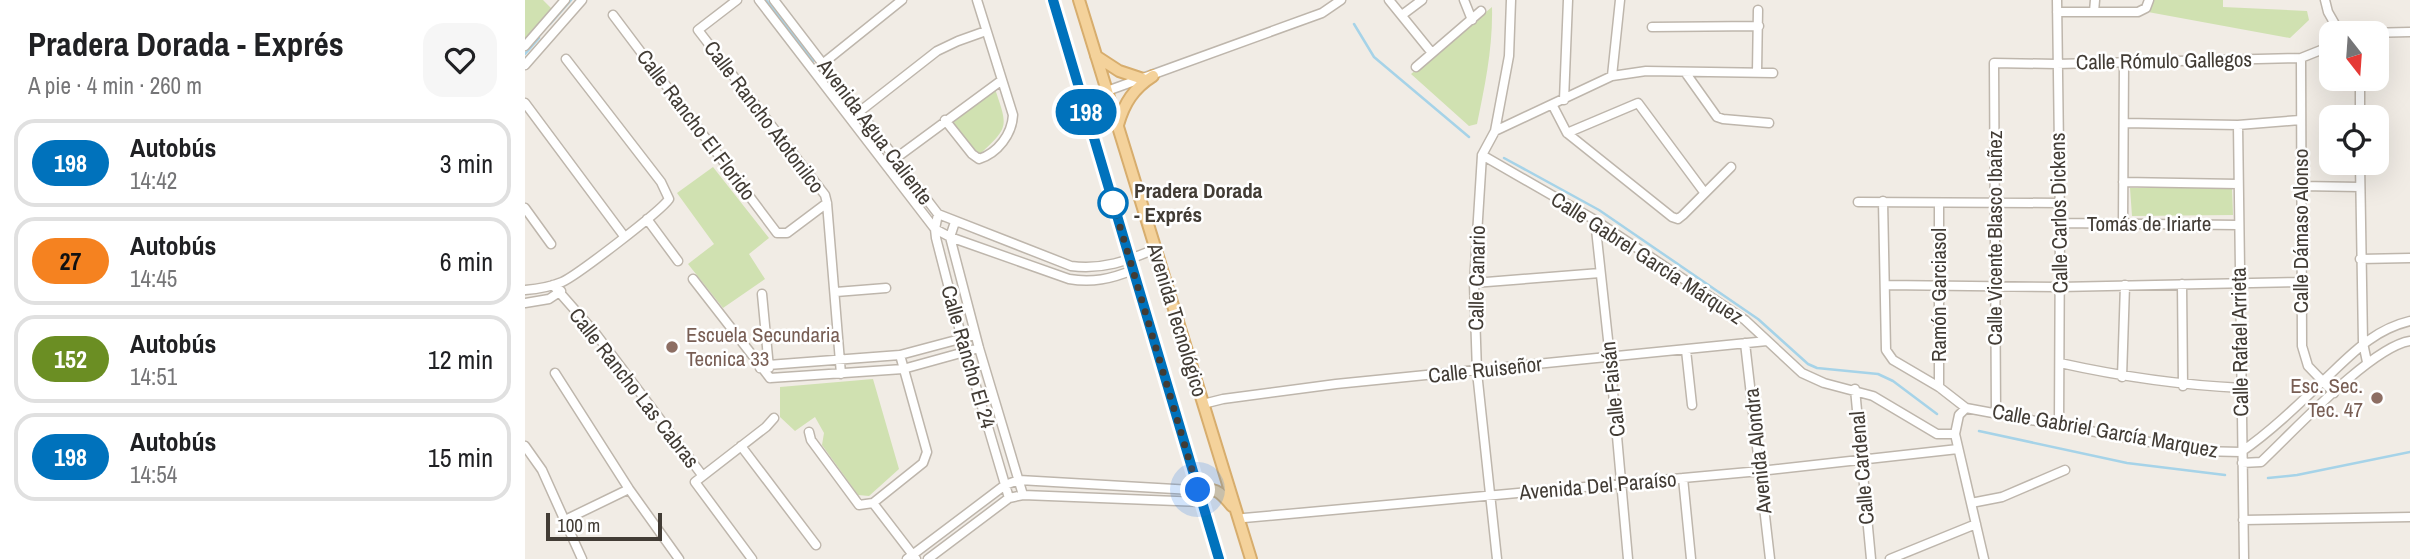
<!DOCTYPE html>
<html lang="es">
<head>
<meta charset="utf-8">
<style>
	:root { --surface:#fff; --page:#f6f6f6; --text:#202124; --muted:#757577; --line:#e0e0e0 }
	body { margin:0; font-family:"Archivo Narrow",sans-serif; background:var(--page); color:var(--text); height:100vh; display:flex; flex-direction:column; font-size:26px; white-space:nowrap }
	* { box-sizing:border-box; margin:0 }
	p { font-size:23px; color:var(--muted) }
	.icon { flex:none; width:38px; height:38px; fill:none; stroke:currentColor; stroke-width:2; stroke-linecap:round; stroke-linejoin:round }
	.map { position:relative; flex:1; overflow:hidden }
	.sheet { display:flex; flex-direction:column; background:var(--surface); width:525px }
	.sheet>* { flex:none }
	.badge { padding:0 14px; border-radius:23px; font-size:24px; line-height:46px }
	.needle { width:46px; rotate:163deg }
	.controls { position:absolute; left:1794px; top:21px; display:grid; gap:14px }
	.controls a { display:grid; place-items:center; width:70px; height:70px; border-radius:14px; background:var(--surface); box-shadow:0 7px 28px #0002; font-size:35px }
	.scale { position:absolute; left:21px; bottom:18px; width:116px; box-sizing:border-box; padding-left:7px; border:4px solid #423c35; border-top:0; font-size:19px; line-height:24px; white-space:nowrap; color:#423c35; -webkit-text-stroke:5px #fff; paint-order:stroke }
	.you { position:absolute; width:35px; height:35px; margin:-18px; border:5px solid #fff; border-radius:50%; background:#1a73e8; box-shadow:0 0 0 10px #1a73e833 }
	.map>.badge { position:absolute; translate:-50% -50%; box-shadow:0 0 0 4px #fff }
	.round { display:grid; place-items:center; flex:none; width:74px; height:74px; border-radius:21px; background:var(--page) }
	.overview { display:flex; align-items:center; justify-content:space-between; height:119px; padding:0 28px }
	h1 { font-size:33px; font-weight:700; line-height:52px }
	ul { padding:0; list-style:none }
	li { display:flex; align-items:center; gap:21px; height:88px; margin:0 14px 10px; padding:0 14px; border:4px solid var(--line); border-radius:21px }
	li div { flex:1 }
	li b { display:block; font-size:26px }
	li em { font-style:normal }
	li .badge { min-width:77px; font-weight:700; text-align:center }
	main { display:flex; flex:1; min-height:0 }
	.map>svg:first-child { display:block }
	.green { fill:#d0e1b1 }
	.lines { fill:none; stroke-linecap:round; stroke-linejoin:round }
	.stream { stroke:#a6d3e8; stroke-width:2.5 }
	.minor-casing { stroke:#beb6ac; stroke-width:11 }
	.major-casing { stroke:#d7ad6d; stroke-width:14 }
	.minor { stroke:#fff; stroke-width:8 }
	.major { stroke:#f4d29b; stroke-width:10 }
	.line-casing { stroke:#fff; stroke-width:16 }
	.line { stroke:#0072bc; stroke-width:10 }
	.walk { stroke:#423c35; stroke-width:7; stroke-dasharray:0 12.6 }
	.stop-dot { fill:#fff; stroke:#0072bc; stroke-width:3.5 }
	.education-dot { fill:#8d6e63; stroke:#fff; stroke-width:2.5 }
	.labels { text-anchor:middle; stroke-width:5; stroke-linejoin:round; paint-order:stroke }
	.street-label { font-size:21px; fill:#423c35; stroke:#fff }
	.stop-label { font-size:21px; font-weight:bold; fill:#423c35; stroke:#fff; text-anchor:start }
	.education-label { font-size:21px; fill:#785e54; stroke:#fff; text-anchor:start }
</style>
</head>
<body>
<main>
<section class="sheet">
<div class="overview"><div><h1>Pradera Dorada - Exprés</h1><p>A pie · 4 min · 260 m</p></div><a class="round"><svg class="icon" aria-label="heart" viewBox="0 0 24 24"><path d="M12 20l-8-8c-3-5 5-10 8-4 3-6 11-1 8 4z"/></svg></a></div>
<ul>
<li><span class="badge" style="background:#0072bc;color:#fff">198</span><div><b>Autobús</b><p>14:42</p></div><em>3 min</em></li>
<li><span class="badge" style="background:#f58220;color:#111">27</span><div><b>Autobús</b><p>14:45</p></div><em>6 min</em></li>
<li><span class="badge" style="background:#6b8e23;color:#fff">152</span><div><b>Autobús</b><p>14:51</p></div><em>12 min</em></li>
<li><span class="badge" style="background:#0072bc;color:#fff">198</span><div><b>Autobús</b><p>14:54</p></div><em>15 min</em></li>
</ul>
</section>
<div class="map">
<svg width="1885" height="559" viewBox="0 0 1885 559">
	<rect width="100%" height="100%" fill="#f1ece5"/>
	<!-- green -->
	<path class="green" d="M0,0h18l9,9 -27,32z
		M1625,0h73v7l84,4 2,9 -19,18 -142,-26z
		M967,7c1,40 -7,79 -15,117l-8,2 -58,-52z
		M470,89c13,38 14,38 -15,65l-8,-2 -23,-28z
		M188,167l56,71 -20,16 16,25 -42,29 -35,-44 26,-20 -37,-51z
		M1605,188h102l1,27 -101,1z
		M348,379l26,90 -30,27 -11,-1 -36,-50 2,-12 -9,-16 -20,14 -15,-14v-30z"/>
	<g class="lines">
		<!-- stream -->
		<path class="stream" d="M241,0l47,61
			M25,24l21,-24
			M829,24l20,33 95,80
			M0,54l14,-16
			M979,158l95,52 159,109 50,45 9,4 61,6 15,7 44,33
			M1454,431l148,32 98,12
			M1743,478l29,-3 113,-23"/>
		<!-- minor casing -->
		<g class="minor-casing">
			<path id="minor" d="M212,0l-39,30 127,165 2,8 14,171
				M234,0l176,229 15,8 119,42c23,4 42,0 64,-9
				M249,0l164,214 133,52c32,4 56,-5 84,-17
				M864,0l43,53
				M939,0l8,20
				M1532,0l3,223 -1,203
				M1800,0l3,12 12,21
				M1532,12h81l8,-4 3,-8
				M1569,12l1,-12
				M88,15l164,218h10l40,-30
				M877,15l20,-15
				M1127,27l107,-1
				M1840,33l45,-1
				M0,46l40,-46
				M1776,58l1,288 6,20 26,27
				M0,65l57,-65
				M296,65l81,-65
				M891,67l65,-56
				M1160,72l32,45 6,2 46,4
				M1232,72l1,-62
				M1087,76l8,-76
				M1835,79v38
				M582,91l215,-78 19,-13
				M1039,100l4,-100
				M0,103l99,133
				M1028,106l14,27 105,84 6,2 5,-4 48,-48
				M334,112l78,-61 21,-10 28,-10
				M420,120l27,34 7,5c19,-6 33,-25 34,-44l-36,-115
				M1599,123l114,2 62,-5
				M1713,125l6,434
				M970,131l117,-55 34,-5 127,2
				M1042,133l71,-30 66,89
				M957,155l113,65 150,100 57,53 22,10 49,13 64,38h18
				M367,161l110,-81
				M1835,163l3,180 4,19
				M1598,182l115,2
				M1776,186l59,1
				M1358,201l3,149 7,10 46,27 27,21 232,43 43,1c29,-20 56,-46 82,-71 27,-25 49,-51 87,-60
				M1333,202l201,1
				M1414,203v184
				M0,208l26,36
				M413,214l-3,15 1,9 26,101 47,159
				M122,219l31,42
				M1070,220l15,138 18,201
				M430,222l-5,15 29,111 44,147
				M1535,223l178,2
				M1598,224l1,-162
				M1835,259l50,-1
				M168,279l77,99
				M949,283l126,-10
				M1657,284l1,102
				M28,285l43,49 106,141
				M1360,285l174,2 242,-5
				M0,290c13,-1 25,-3 37,-8 14,-6 99,-71 107,-83l-8,-17 -95,-123
				M311,292l50,-4
				M237,294l7,74
				M0,303l24,-4 12,-8
				M1220,343l25,216
				M1161,350l6,55
				M1535,363c63,14 118,22 182,25
				M235,368l8,-3 132,-10 75,-20
				M30,373l74,116 50,70
				M1597,377l3,-92
				M245,378l133,-9 76,-21
				M1330,389l16,170
				M678,404l20,-5 113,-15 431,-43
				M1441,408l-7,7 -4,19 29,125
				M1471,414l-2,-351 62,1 245,-6 30,-12
				M284,432l2,8 48,65 14,-2 50,-40 4,-11 -27,-97
				M0,446l17,24 40,89
				M216,446l75,99
				M1717,463l19,-1c32,-30 110,-115 149,-121
				M1158,478l8,81
				M348,503l43,56
				M1446,503l31,-6 63,-27
				M40,520l64,-31
				M714,520l5,-2 516,-47 198,-22
				M1718,520l167,-3
				M227,559l-57,-77 71,-55 8,-9
				M382,559l98,-74 14,-5 173,10
				M403,559l81,-61 14,-3 179,7
				M972,559l-20,-187 -3,-89 8,-128 13,-24 14,-75 2,-56
				M1365,559l86,-35"/>
		</g>
		<!-- major casing -->
		<g class="major-casing">
			<path id="major" d="M528,0l166,559
				M554,0l172,559
				M571,56l23,15 24,8
				M593,125c6,-22 16,-37 35,-49
				M667,490c24,-1 25,-2 40,16"/>
		</g>
		<!-- minor -->
		<use href="#minor" class="minor"/>
		<!-- major -->
		<use href="#major" class="major"/>
	</g>
	<g class="lines">
		<!-- line casing -->
		<g class="line-casing">
			<path id="line" d="M528,0l166,559"/>
		</g>
		<!-- line -->
		<use href="#line" class="line"/>
		<!-- walk -->
		<path class="walk" d="M588,203l85,287"/>
	</g>
	<!-- markers -->
	<circle class="stop-dot" cx="588" cy="203" r="14"/>
	<g class="education-dot">
		<circle cx="147" cy="347" r="7"/>
		<circle cx="1852" cy="398" r="7"/>
	</g>
	<g class="labels">
		<!-- street labels -->
		<g class="street-label">
			<text transform="translate(1639 61) rotate(-1)" y="7">Calle Rómulo Gallegos</text>
			<text transform="translate(239 117) rotate(53)" y="7">Calle Rancho Atotonilco</text>
			<text transform="translate(171 125) rotate(53)" y="7">Calle Rancho El Florido</text>
			<text transform="translate(350 132) rotate(53)" y="7">Avenida Agua Caliente</text>
			<text transform="translate(1534 213) rotate(-91)" y="7">Calle Carlos Dickens</text>
			<text x="1624" y="231">Tomás de Iriarte</text>
			<text transform="translate(1776 231) rotate(-90)" y="7">Calle Dámaso Alonso</text>
			<text transform="translate(1470 238) rotate(-90)" y="7">Calle Vicente Blasco Ibañez</text>
			<text transform="translate(1122 258) rotate(33)" y="7">Calle Gabrel García Márquez</text>
			<text transform="translate(952 278) rotate(-89)" y="7">Calle Canario</text>
			<text transform="translate(1414 295) rotate(-90)" y="7">Ramón Garciasol</text>
			<text transform="translate(652 320) rotate(73)" y="7">Avenida Tecnológico</text>
			<text transform="translate(1715 342) rotate(-91)" y="7">Calle Rafael Arrieta</text>
			<text transform="translate(443 357) rotate(74)" y="7">Calle Rancho El 24</text>
			<text transform="translate(960 370) rotate(-6)" y="7">Calle Ruiseñor</text>
			<text transform="translate(109 388) rotate(52)" y="7">Calle Rancho Las Cabras</text>
			<text transform="translate(1088 389) rotate(-96)" y="7">Calle Faisán</text>
			<text transform="translate(1580 431) rotate(10)" y="7">Calle Gabriel García Marquez</text>
			<text transform="translate(1233 451) rotate(-96)" y="7">Avenida Alondra</text>
			<text transform="translate(1337 468) rotate(-95)" y="7">Calle Cardenal</text>
			<text transform="translate(1073 486) rotate(-5)" y="7">Avenida Del Paraíso</text>
		</g>
		<!-- stop labels -->
		<g class="stop-label">
			<text x="609" y="198">Pradera Dorada<tspan x="609" dy="24">- Exprés</tspan></text>
		</g>
		<!-- education labels -->
		<g class="education-label">
			<text x="161" y="342">Escuela Secundaria<tspan x="161" dy="24">Tecnica 33</tspan></text>
			<text x="1838" y="393" text-anchor="end">Esc. Sec.<tspan x="1838" dy="24">Tec. 47</tspan></text>
		</g>
	</g>
</svg>
<div class="controls">
<a><svg class="needle" viewBox="-14 -14 28 28"><path d="M0-13l5 13h-10z" fill="#e53935"/><path d="M0 13l5-13h-10z" fill="#757577"/></svg></a>
<a><svg class="icon" aria-label="locate" viewBox="0 0 24 24"><circle cx="12" cy="12" r="6"/><path d="M12 2v4M12 18v4M2 12h4M18 12h4"/></svg></a>
</div>
<div class="scale">100 m</div>
<div class="you" style="left:673px;top:490px"></div>
<b class="badge" style="left:561px;top:112px;background:#0072bc;color:#fff">198</b>
</div>
</main>
</body>
</html>
